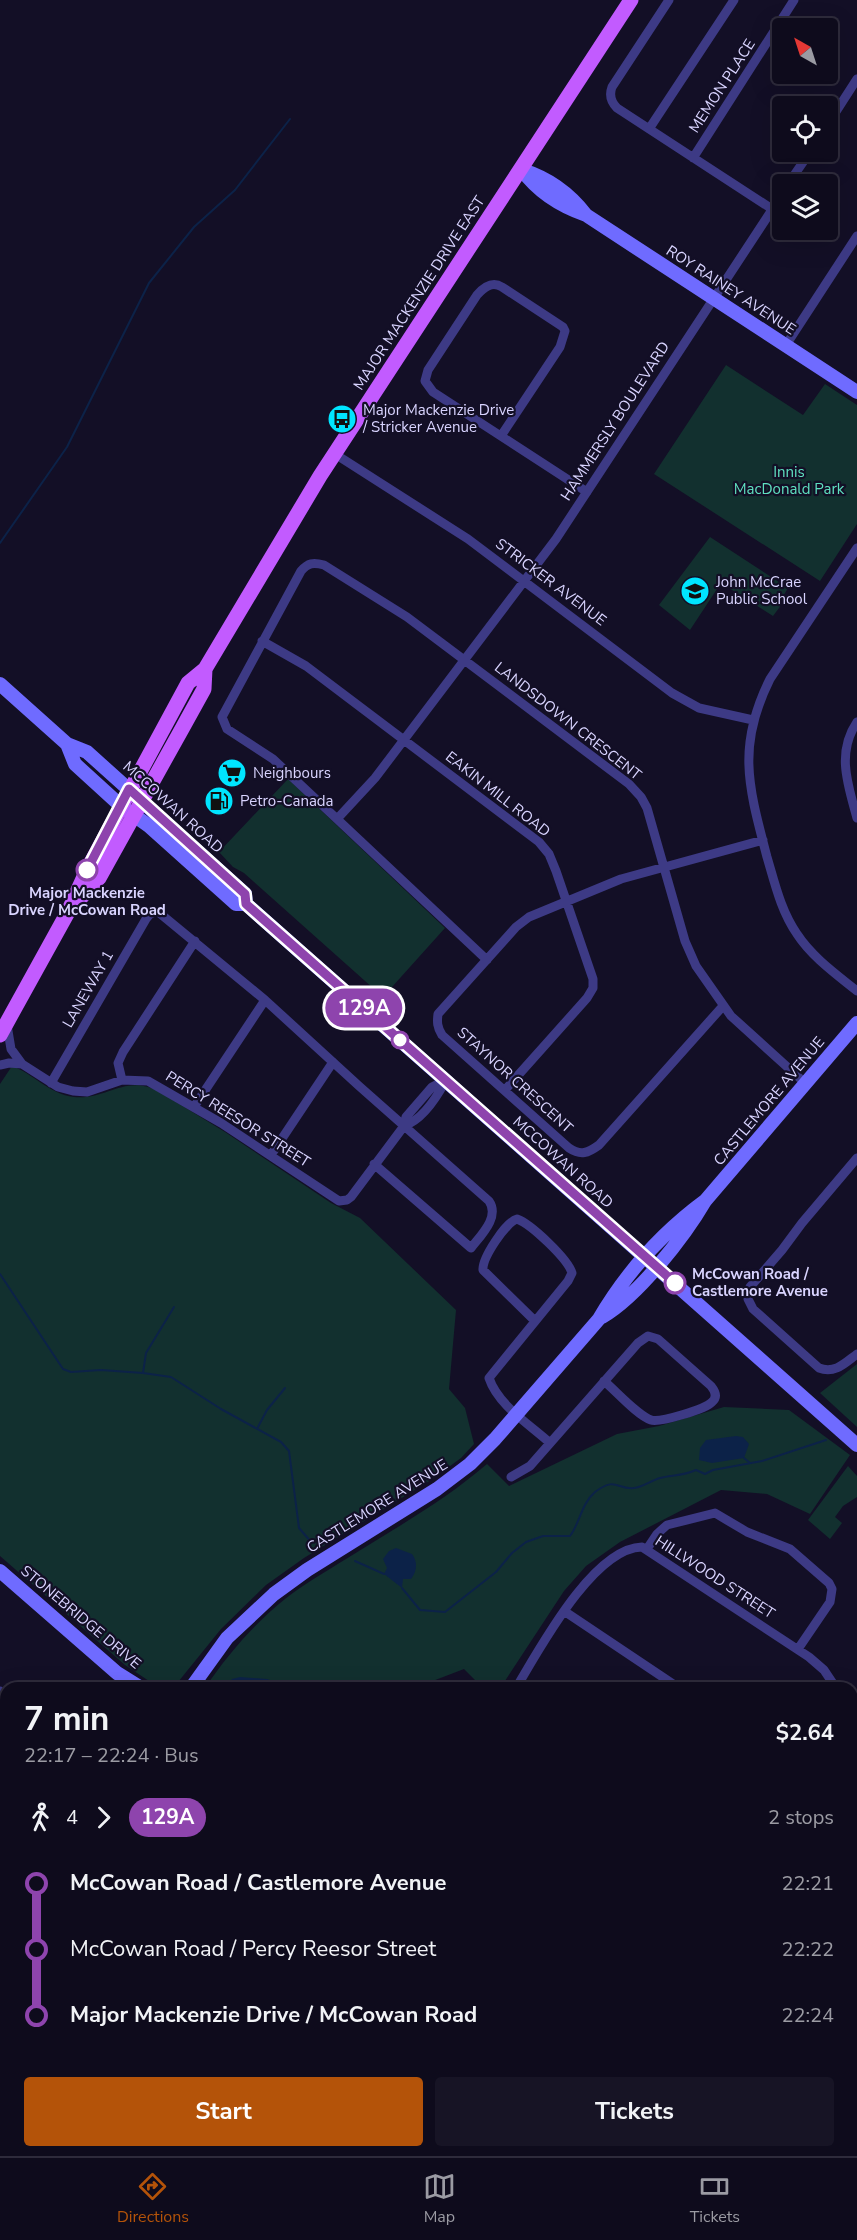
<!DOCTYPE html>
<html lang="en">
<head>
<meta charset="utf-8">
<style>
	:root { --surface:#0e0b1c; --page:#171425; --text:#f1f3f6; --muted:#9b9ba3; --line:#2e2b3b; --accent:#b45309 }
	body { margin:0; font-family:"Nunito Sans",sans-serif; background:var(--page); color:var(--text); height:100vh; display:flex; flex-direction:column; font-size:22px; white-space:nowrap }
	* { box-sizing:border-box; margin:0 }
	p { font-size:20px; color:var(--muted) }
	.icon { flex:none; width:33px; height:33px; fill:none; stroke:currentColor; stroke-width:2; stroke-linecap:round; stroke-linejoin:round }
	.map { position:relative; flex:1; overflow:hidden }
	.side { position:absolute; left:0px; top:1682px; width:858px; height:476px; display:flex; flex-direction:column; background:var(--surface); border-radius:18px 18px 0 0; box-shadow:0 6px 24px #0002,0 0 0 2px var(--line) }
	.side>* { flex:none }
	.badge { padding:0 12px; border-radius:20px; font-size:21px; line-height:39px }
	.needle { width:39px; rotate:321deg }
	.buttons { position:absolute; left:772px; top:18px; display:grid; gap:12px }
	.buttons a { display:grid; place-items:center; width:66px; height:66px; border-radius:6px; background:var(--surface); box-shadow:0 6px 24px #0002,0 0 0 2px var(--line); font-size:30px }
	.map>.badge { position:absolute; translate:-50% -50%; box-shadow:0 0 0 3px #fff }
	.legs { display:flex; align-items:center; gap:9px; height:66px; padding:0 24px; font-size:20px }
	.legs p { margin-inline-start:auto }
	.summary { display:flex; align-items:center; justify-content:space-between; height:102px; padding:0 24px }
	h1 { font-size:33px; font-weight:700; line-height:45px }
	.action { display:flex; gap:12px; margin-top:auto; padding:12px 24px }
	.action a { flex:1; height:69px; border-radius:6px; background:var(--accent); color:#fff; font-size:24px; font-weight:700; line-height:69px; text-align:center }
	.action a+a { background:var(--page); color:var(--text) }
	ul { padding:0 24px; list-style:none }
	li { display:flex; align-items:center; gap:21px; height:66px; font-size:22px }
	li i { display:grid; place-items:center; width:9px; height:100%; margin:0 8px; background:currentColor }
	li i::after { content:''; width:15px; height:15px; margin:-8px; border:4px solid; border-radius:50%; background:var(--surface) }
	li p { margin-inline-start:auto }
	li:first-child i { background:linear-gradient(#0000 50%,currentColor 0) }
	li:last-child i { background:linear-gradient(currentColor 50%,#0000 0) }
	.tab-bar { display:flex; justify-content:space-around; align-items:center; height:84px; border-top:2px solid var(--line); background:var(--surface); font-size:16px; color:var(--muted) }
	.tab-bar a { display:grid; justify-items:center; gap:3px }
	.tab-bar .selected { color:var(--accent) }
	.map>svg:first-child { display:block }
	.green { fill:#12302f }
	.water { fill:#0c2248 }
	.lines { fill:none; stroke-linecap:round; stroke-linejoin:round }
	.stream { stroke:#0c2248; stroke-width:2 }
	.street { stroke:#3d3a85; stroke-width:9 }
	.secondary { stroke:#6f6bff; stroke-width:14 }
	.primary { stroke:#c25bff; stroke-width:15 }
	.line-1-casing { stroke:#fff; stroke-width:14 }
	.line-1 { stroke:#8e44ad; stroke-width:9 }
	.stop-1-dot { fill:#fff; stroke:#8e44ad; stroke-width:3 }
	.labels { text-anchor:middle; stroke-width:4.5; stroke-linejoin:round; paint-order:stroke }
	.street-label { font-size:15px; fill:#d9d4ff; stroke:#130f26 }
	.poi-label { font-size:15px; fill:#d9d4ff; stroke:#130f26; text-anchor:start }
	.park-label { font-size:15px; fill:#5fe0c0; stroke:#130f26 }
	.stop-label { font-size:15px; font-weight:bold; fill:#d9d4ff; stroke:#130f26 }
</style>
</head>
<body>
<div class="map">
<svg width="857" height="2156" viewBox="0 0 857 2156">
	<rect width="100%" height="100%" fill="#130f26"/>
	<!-- green -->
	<path class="green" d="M726,365l77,50 22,-31 32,21v119l-37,57 -166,-107z
		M710,537l78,51 -6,10 3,2 -12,16 -52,-33 -31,47 -31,-25z
		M288,779l157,149 -62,69 -139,-124 -11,-6 -14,-15z
		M12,1066c22,8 37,28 62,31 33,3 51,-23 84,-6l67,41 106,71 29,15 96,92 -7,79 16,19 9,36 -13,14 -30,22 -127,78 -38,27 -45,44 -47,58h-16l-33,-22 -125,-109v-472z
		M857,1364v63l-37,-34z
		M724,1407l65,3 61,45 -40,59 -43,-20 -46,-4 -101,52 -34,24 -22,25 -63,96h-19l-18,-18 -47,18 -212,1c23,-34 48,-63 80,-89 19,-15 40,-27 61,-40 48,-30 98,-58 141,-95l22,22 108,-52 42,-8z
		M848,1466l9,10v21l-14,9 -8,11 7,6 -12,16 -22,-19z
		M857,1875v104l-5,8v-108z"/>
	<!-- water -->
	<path class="water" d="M736,1436l7,1 6,7 -5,14 -32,5 -13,-3 1,-12 6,-8z
		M396,1548l16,6c6,8 5,17 -1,25h-8l-1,9 -18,-14 3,-6 -4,-9 6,-8z
		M240,1677l27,2 25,8h-67l7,-8z"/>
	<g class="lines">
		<!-- stream -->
		<path class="stream" d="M0,543l67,-96 82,-164 45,-56 41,-37 55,-71
			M0,1274l63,95 8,3 30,-2 42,3 28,4 50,32 60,33 8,9 10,77 13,15
			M143,1373l3,-20 28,-46
			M258,1427l9,-17 18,-22
			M744,1458l6,5
			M355,1561l29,13
			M402,1588l18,22 25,2 51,-40 16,-19 14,-11 17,-6h27c10,-13 11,-32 25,-44 21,-16 22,-2 39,-4 9,-1 16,-7 26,-10 12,-3 23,-2 36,-8l9,4 8,-4 49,-9 64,-21"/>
		<!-- street -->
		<path class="street" d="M669,0l-57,87c-3,8 -1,15 5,21l155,101
			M828,124l29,-45
			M649,129l85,-129
			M693,158l101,-158
			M788,184l22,-32
			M786,345l71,-109
			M501,436l59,-89 5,-16 -2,-4 -61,-40c-10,-6 -18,0 -25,8l-49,75 -3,11 8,11 154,100
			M335,454l133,85 204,154 27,15 54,12
			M857,548l-87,131c-34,68 -21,109 -3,178 8,27 14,54 30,77 15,23 39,40 60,57
			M262,641l44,25 233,176 10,12 7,17 37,108v9l-6,10 -82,92
			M857,722c-21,31 -9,63 0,96
			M337,819l-64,-60 -46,-30 -5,-12 79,-146c7,-8 12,-9 23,-6l83,52 222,167 12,13 6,11 38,133 11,25 35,50 74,67
			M487,960l-150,-141 38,-41 181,-239 227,-346
			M723,1006l-124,139c-11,8 -18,11 -30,3l-127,-113c-5,-8 -5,-13 -4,-21l78,-87 13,-10 92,-38 142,-39
			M7,1025l4,24 11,15 36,23 15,4 14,1 35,-12 26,1 73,42 118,78 8,-1 4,-3 53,-71 2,-9 26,-30 14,-7
			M0,1065l9,-2 13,1
			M122,1080l-4,-17 5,-11 72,-111
			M51,1083l95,-164 4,-5 7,-3 108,89 94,86 130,115c11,16 -8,34 -18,47l-97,-84
			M194,1107l71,-107
			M404,1126c18,-6 33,-29 42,-46
			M271,1155l62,-93
			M857,1158l-55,65 -20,27 -32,37 -2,12 5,10 66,59c16,6 26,-5 38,-14
			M535,1321l-52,-51c-1,-12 23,-48 34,-51 14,5 51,40 55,54l-4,8 -79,97c9,27 40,46 61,65
			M511,1477l19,-11 108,-123 10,-7 10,3 53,47c4,5 7,11 1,16 -6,7 -53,21 -61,18 -14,-5 -35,-29 -47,-39
			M647,1549l10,-15 10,-9 48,-12 32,19 43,17 39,34 3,6 -2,13 -32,47
			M564,1611l115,77
			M516,1688c23,-38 77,-140 126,-141l167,110 15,13 12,18
			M0,1691l6,5
			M852,1714l5,8
			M0,1804l6,-9
			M0,1843l6,4
			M852,2070l5,3
			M0,2108l6,4
			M852,2136l5,-6
			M0,2150l6,-9
			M64,2151l7,5
			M669,2151l6,5
			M109,2156l3,-5
			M206,2156l4,-5
			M301,2156l4,-5
			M416,2156l3,-5
			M837,2156l4,-5"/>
		<!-- secondary -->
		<path class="secondary" d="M522,170c16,22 38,36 64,45l271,177
			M522,170c26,8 47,23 64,45
			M0,684l67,60 20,8 158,142 1,10
			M67,744l8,20 46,42 28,20 87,78h10l611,541
			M602,1317c36,-21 82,-80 103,-116l152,-178
			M0,1571l117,102 24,15
			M191,1688l36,-50 47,-44 33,-24 130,-81 33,-25 25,-25 104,-120c27,-46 64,-87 106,-118
			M852,1844l5,-5
			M852,1862l5,-5
			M0,1975l6,-9
			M819,2151l7,5
			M539,2156l4,-5
			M556,2156l4,-5"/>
		<!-- primary -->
		<path class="primary" d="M76,903l23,-25 84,-151 21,-38 1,-20
			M0,1035l68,-123 19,-42 101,-187 17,-14 115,-193 311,-476"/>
	</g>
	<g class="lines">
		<!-- line-1 casing -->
		<g class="line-1-casing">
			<path id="line-1" d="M87,870l42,-81 116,105 1,10 429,379"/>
		</g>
		<!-- line-1 -->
		<use href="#line-1" class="line-1"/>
	</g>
	<!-- icons -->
	<defs>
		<g id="bus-disc" transform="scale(1.5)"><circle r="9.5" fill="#00e5ff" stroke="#130f26"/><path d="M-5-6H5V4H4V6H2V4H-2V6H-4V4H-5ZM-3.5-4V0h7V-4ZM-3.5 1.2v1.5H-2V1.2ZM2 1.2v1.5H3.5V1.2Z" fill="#111"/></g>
		<g id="school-disc" transform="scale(1.5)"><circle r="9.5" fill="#00e5ff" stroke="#130f26"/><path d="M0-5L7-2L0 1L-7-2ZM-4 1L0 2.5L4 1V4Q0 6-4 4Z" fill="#111"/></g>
		<g id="supermarket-disc" transform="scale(1.5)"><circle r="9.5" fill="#00e5ff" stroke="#130f26"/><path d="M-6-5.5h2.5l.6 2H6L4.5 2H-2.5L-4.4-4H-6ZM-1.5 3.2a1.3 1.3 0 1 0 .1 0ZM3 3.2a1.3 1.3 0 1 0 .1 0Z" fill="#111"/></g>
		<g id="fuel-disc" transform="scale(1.5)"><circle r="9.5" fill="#00e5ff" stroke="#130f26"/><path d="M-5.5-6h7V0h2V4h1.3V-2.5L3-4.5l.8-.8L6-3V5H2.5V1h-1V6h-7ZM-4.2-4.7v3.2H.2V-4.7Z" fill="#111"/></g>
	</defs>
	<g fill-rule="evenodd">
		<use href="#bus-disc" x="342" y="419"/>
		<use href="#school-disc" x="695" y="591"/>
		<use href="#supermarket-disc" x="232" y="773"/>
		<use href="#fuel-disc" x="219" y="801"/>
	</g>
	<!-- markers -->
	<g class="stop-1-dot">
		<circle cx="87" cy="870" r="10"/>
		<circle cx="400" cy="1040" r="8"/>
		<circle cx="675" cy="1283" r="10"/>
	</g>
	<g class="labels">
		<!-- street labels -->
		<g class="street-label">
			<text transform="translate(722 86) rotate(-57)" y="5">MEMON PLACE</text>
			<text transform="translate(731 290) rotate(33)" y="5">ROY RAINEY AVENUE</text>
			<text transform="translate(419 293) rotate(-57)" y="5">MAJOR MACKENZIE DRIVE EAST</text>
			<text transform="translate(615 421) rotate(-57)" y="5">HAMMERSLY BOULEVARD</text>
			<text transform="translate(551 582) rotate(37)" y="5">STRICKER AVENUE</text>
			<text transform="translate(568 721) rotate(38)" y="5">LANDSDOWN CRESCENT</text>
			<text transform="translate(498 794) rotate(38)" y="5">EAKIN MILL ROAD</text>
			<text transform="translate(173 807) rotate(42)" y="5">MCCOWAN ROAD</text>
			<text transform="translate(88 989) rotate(-60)" y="5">LANEWAY 1</text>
			<text transform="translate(515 1080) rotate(42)" y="5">STAYNOR CRESCENT</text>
			<text transform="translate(769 1101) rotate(-50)" y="5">CASTLEMORE AVENUE</text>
			<text transform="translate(238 1119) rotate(32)" y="5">PERCY REESOR STREET</text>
			<text transform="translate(563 1162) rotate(42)" y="5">MCCOWAN ROAD</text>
			<text transform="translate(377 1506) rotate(-32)" y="5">CASTLEMORE AVENUE</text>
			<text transform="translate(715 1577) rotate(33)" y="5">HILLWOOD STREET</text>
			<text transform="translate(81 1617) rotate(40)" y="5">STONEBRIDGE DRIVE</text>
		</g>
		<!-- poi labels -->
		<g class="poi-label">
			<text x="363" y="415">Major Mackenzie Drive<tspan x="363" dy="17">/ Stricker Avenue</tspan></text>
			<text x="716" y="587">John McCrae<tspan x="716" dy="17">Public School</tspan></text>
			<text x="253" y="778">Neighbours</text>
			<text x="240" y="806">Petro-Canada</text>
		</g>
		<!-- park labels -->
		<g class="park-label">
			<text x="789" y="477">Innis<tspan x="789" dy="17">MacDonald Park</tspan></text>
		</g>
		<!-- stop labels -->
		<g class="stop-label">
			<text x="87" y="898">Major Mackenzie<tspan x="87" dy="17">Drive / McCowan Road</tspan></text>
			<text x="692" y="1279" text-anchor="start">McCowan Road /<tspan x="692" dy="17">Castlemore Avenue</tspan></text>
		</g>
	</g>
</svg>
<div class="buttons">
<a><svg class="needle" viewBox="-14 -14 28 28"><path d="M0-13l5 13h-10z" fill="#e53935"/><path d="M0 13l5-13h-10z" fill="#9b9ba3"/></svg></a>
<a><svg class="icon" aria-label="locate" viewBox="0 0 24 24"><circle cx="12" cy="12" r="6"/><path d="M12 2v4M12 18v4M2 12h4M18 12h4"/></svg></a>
<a><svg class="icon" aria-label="layers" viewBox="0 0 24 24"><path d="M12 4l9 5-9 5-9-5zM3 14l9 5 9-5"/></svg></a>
</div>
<b class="badge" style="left:364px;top:1008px;background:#8e44ad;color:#fff">129A</b>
<section class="side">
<div class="summary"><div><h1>7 min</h1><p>22:17 – 22:24 · Bus</p></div><b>$2.64</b></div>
<div class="legs"><svg class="icon" aria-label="walk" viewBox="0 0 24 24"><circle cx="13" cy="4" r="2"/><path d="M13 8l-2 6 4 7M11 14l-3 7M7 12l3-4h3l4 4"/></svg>4<svg class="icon" aria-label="forward" viewBox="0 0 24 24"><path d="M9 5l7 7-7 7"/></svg><b class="badge" style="background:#8e44ad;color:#fff">129A</b><p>2 stops</p></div>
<ul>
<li><i style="color:#8e44ad"></i><b>McCowan Road / Castlemore Avenue</b><p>22:21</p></li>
<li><i style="color:#8e44ad"></i><span>McCowan Road / Percy Reesor Street</span><p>22:22</p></li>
<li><i style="color:#8e44ad"></i><b>Major Mackenzie Drive / McCowan Road</b><p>22:24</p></li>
</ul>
<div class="action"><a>Start</a><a>Tickets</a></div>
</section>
</div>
<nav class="tab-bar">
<a class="selected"><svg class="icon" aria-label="directions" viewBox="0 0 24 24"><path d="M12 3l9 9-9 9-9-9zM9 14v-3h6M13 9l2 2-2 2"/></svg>Directions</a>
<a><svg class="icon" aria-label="map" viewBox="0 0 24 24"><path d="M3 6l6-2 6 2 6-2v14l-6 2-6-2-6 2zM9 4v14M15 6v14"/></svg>Map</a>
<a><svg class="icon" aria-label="tickets" viewBox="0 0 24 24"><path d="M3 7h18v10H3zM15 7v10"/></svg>Tickets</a>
</nav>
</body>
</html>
